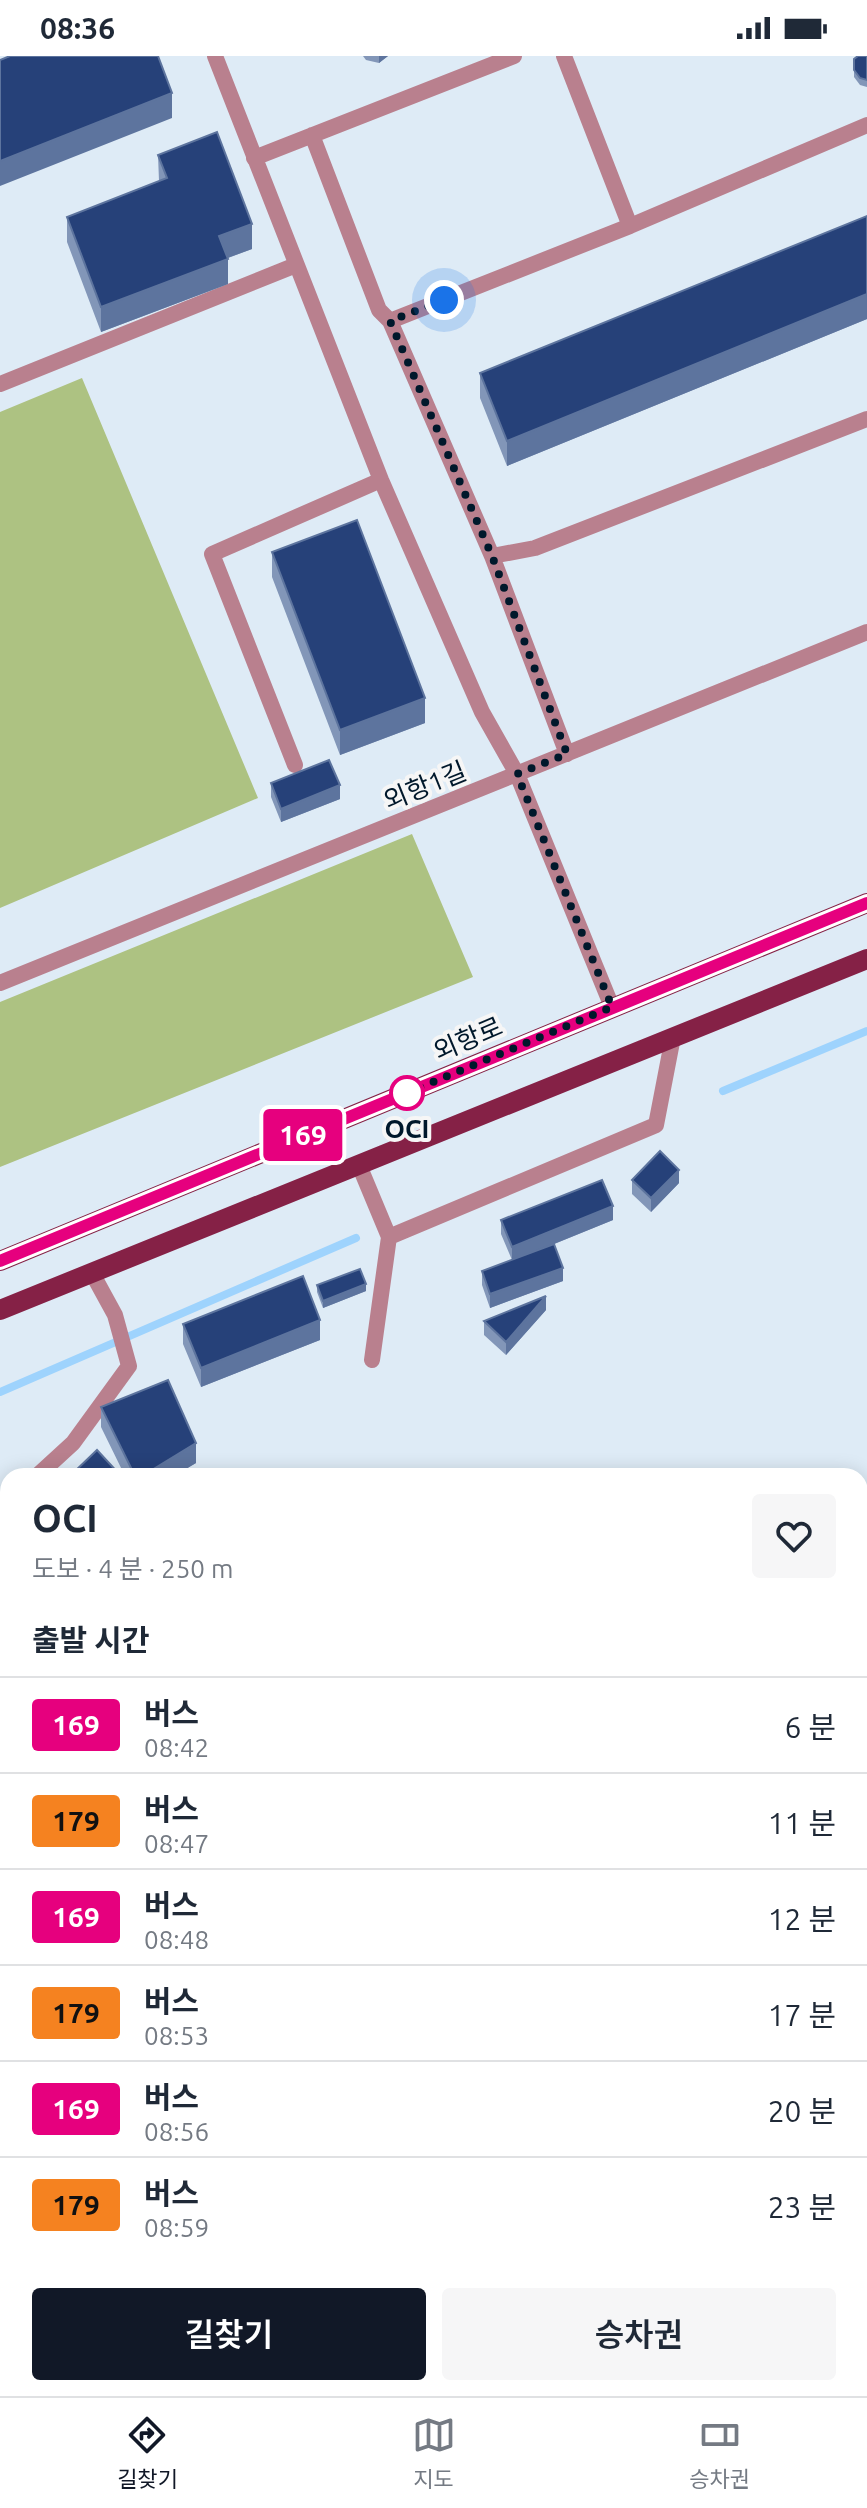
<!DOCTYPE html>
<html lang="ko">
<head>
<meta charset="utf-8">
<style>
	:root { --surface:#fff; --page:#f6f6f7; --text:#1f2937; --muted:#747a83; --line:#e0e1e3; --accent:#111827 }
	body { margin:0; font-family:Ubuntu,"Noto Sans KR",sans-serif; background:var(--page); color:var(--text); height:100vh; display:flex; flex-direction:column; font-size:30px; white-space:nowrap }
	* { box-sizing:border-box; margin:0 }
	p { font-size:26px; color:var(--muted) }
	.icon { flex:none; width:44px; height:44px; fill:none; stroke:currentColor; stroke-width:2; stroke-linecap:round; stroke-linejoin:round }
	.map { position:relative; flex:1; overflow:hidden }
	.sheet { position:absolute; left:0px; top:1412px; width:868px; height:928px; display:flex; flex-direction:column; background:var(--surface); border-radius:24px 24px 0 0; box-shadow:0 4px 20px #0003 }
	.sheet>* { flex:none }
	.badge { padding:0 16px; border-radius:6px; font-size:28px; line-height:52px }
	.you { position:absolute; width:40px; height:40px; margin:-20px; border:6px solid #fff; border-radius:50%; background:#1a73e8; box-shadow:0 0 0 12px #1a73e833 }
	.map>.badge { position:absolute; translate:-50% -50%; box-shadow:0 0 0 4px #fff }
	h2 { padding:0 32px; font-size:30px; line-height:72px }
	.round { display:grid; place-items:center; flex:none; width:84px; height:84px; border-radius:8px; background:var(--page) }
	.head { display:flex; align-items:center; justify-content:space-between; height:136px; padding:0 32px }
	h1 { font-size:38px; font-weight:600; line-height:60px }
	.primary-button { display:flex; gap:16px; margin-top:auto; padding:16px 32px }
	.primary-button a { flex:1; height:92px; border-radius:8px; background:var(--accent); color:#fff; font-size:32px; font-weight:600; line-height:92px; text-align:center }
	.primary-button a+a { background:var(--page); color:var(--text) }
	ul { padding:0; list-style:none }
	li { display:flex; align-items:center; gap:24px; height:96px; padding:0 32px; border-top:2px solid var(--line) }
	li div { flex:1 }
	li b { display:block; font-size:30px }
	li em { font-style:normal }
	li .badge { min-width:88px; font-weight:700; text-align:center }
	.status { display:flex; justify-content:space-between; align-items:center; height:56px; padding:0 40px; background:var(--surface); direction:ltr }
	.status svg { height:22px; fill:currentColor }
	.tab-bar { display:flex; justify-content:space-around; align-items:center; height:112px; border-top:2px solid var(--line); background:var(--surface); font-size:22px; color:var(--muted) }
	.tab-bar a { display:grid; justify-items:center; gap:4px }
	.tab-bar .on { color:var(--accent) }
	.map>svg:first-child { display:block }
	.green { fill:#adc282 }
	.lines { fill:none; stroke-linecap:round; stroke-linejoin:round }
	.stream { stroke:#9ed3fd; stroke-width:8 }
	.lane { stroke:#b9808e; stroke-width:16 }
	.secondary { stroke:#9c4c63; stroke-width:20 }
	.primary { stroke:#852146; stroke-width:20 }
	.wall { fill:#8296b8 }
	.shaded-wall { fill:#5d749e }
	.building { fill:#264179; stroke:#5d749e; stroke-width:2 }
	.line-casing { stroke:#fff; stroke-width:18 }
	.line { stroke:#e6007e; stroke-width:12 }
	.walk { stroke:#00182b; stroke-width:8; stroke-dasharray:0 14.4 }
	.stop-dot { fill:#fff; stroke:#e6007e; stroke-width:4 }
	.labels { text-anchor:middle; stroke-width:8; stroke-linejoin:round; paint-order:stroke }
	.street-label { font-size:26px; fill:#00182b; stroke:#f6f6f6 }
	.stop-label { font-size:26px; font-weight:bold; fill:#00182b; stroke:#f6f6f6 }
</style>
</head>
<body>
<div class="status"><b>08:36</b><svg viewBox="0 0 49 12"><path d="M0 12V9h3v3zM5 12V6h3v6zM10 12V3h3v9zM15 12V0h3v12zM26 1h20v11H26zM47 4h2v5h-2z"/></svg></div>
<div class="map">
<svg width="867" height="2340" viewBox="0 0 867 2340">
	<rect width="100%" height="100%" fill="#deebf6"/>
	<!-- green -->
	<path class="green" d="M82,322l176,420 -258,110v-496z
		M412,778l61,143 -473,190v-165z"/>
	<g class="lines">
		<!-- stream -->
		<path class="stream" d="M723,1035l144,-60
			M0,1336l356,-154
			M0,1723l8,8
			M577,2332l8,8"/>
		<!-- lane -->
		<path class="lane" d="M215,0l166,424 101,232 35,62 95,233
			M564,0l66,170
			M312,79l67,175 11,11 240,-95 237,-101
			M254,102l260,-102
			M390,265l102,235 43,-8 332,-129
			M0,328l296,-119
			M492,500l75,198
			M295,709l-83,-211 169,-74
			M0,927l867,-351
			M359,1109l30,72 -17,123
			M389,1181l267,-112 17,-88
			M37,1420l36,-33 56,-77 -14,-51 -23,-42
			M0,1453l8,-7
			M0,1822l8,-9
			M0,1969l8,-8
			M0,2226l8,6
			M48,2332l3,8"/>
		<!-- secondary -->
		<path class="secondary" d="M0,1845l8,8
			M469,2332l7,8"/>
		<!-- primary -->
		<path class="primary" d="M0,1205l867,-358
			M0,1254l867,-351"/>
	</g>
	<!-- wall -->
	<path class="wall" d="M363,0h25l-9,7 -13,-3z
		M867,0v31l-7,-2 -6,-8v-18z
		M158,99l94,94 -24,9v26l-127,48 -34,-90v-25l92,-36z
		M867,160v103l-360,147 -27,-68v-25z
		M272,496l153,171 -85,32 -68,-178z
		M271,727l69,16 -59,23 -10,-25z
		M632,1124l47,3 -28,29 -19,-18z
		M501,1164h112l-76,31 26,30 -73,27 -8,-23v-14l30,-11 -11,-26z
		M317,1229l49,6 -43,17 -6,-16z
		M546,1254l-40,45 -22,-20v-14z
		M183,1268l137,16 -119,47 -18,-43z
		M101,1351l95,56 -22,13h-49l-24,-49z
		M61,2332h24l-12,8h-7z"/>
	<!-- shaded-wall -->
	<path class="shaded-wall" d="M379,0h9l-9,7z
		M172,37v25l-172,68v-25z
		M252,168v25l-33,12v-25z
		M228,203v25l-127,48v-25z
		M867,238v25l-360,147v-25z
		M425,642v25l-85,32v-25z
		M340,729v14l-59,23v-13z
		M679,1114v13l-28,29v-14z
		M613,1150v14l-101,41v-14z
		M563,1212v13l-73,27v-14z
		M366,1228v7l-43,17v-7z
		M546,1240v14l-40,45v-13z
		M320,1264v20l-119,47v-19z
		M196,1387v20l-22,13h-32z
		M8,1540v20l-8,7v-20z
		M68,2332h17l-12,8h-5z"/>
	<!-- building -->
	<path class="building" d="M10,0h148l14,37 -172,68v-101z
		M858,0h9v24l-7,-2 -6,-8v-11z
		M217,76l35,92 -33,12 9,23 -127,48 -34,-90 100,-39 -9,-23z
		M867,160v78l-360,147 -27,-68z
		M357,464l68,178 -85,32 -68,-178z
		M329,704l11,25 -59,24 -10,-26z
		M660,1095l19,19 -28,28 -19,-18z
		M602,1124l11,26 -101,41 -11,-27z
		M554,1188l9,24 -73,26 -8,-23z
		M360,1213l6,15 -43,17 -6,-16z
		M303,1220l17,44 -119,48 -18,-44z
		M546,1240l-40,46 -22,-21z
		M168,1324l28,63 -54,33h-7l-34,-69z
		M97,1394l24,26h-51z
		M4,1476l4,5v59l-8,7v-68z"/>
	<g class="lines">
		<!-- line casing -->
		<g class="line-casing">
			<path id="line" d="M0,1205l867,-358"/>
		</g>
		<!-- line -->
		<use href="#line" class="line"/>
		<!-- walk -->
		<path class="walk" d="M407,1037l205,-86 -95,-233 50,-20 -75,-198 -102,-235 54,-21"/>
	</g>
	<!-- markers -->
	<circle class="stop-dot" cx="407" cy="1037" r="16"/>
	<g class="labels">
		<!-- street labels -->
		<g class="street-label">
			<text transform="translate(425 730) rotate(-22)" y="9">외항1길</text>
			<text transform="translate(468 983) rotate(-23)" y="9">외항로</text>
		</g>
		<!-- stop labels -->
		<g class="stop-label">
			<text x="407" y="1082">OCI</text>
		</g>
	</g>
</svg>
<div class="you" style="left:444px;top:244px"></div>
<b class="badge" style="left:303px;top:1079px;background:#e6007e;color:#fff">169</b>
<section class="sheet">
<div class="head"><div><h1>OCI</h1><p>도보 · 4 분 · 250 m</p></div><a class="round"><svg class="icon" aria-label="heart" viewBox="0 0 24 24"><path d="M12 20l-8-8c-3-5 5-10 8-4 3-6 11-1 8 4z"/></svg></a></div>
<h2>출발 시간</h2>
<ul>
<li><span class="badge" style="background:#e6007e;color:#fff">169</span><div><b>버스</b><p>08:42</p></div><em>6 분</em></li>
<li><span class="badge" style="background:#f58220;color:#111">179</span><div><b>버스</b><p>08:47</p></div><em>11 분</em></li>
<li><span class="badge" style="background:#e6007e;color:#fff">169</span><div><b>버스</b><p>08:48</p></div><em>12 분</em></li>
<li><span class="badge" style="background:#f58220;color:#111">179</span><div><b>버스</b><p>08:53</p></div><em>17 분</em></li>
<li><span class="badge" style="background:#e6007e;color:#fff">169</span><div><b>버스</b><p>08:56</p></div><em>20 분</em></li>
<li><span class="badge" style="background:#f58220;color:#111">179</span><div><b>버스</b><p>08:59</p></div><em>23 분</em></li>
</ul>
<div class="primary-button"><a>길찾기</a><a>승차권</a></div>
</section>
</div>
<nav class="tab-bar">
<a class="on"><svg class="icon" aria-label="directions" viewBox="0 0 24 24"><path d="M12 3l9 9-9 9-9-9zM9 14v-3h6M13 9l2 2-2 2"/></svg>길찾기</a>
<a><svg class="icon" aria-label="map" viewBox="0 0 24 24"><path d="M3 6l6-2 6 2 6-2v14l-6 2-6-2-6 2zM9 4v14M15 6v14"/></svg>지도</a>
<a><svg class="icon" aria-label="tickets" viewBox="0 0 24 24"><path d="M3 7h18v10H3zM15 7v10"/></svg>승차권</a>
</nav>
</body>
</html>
